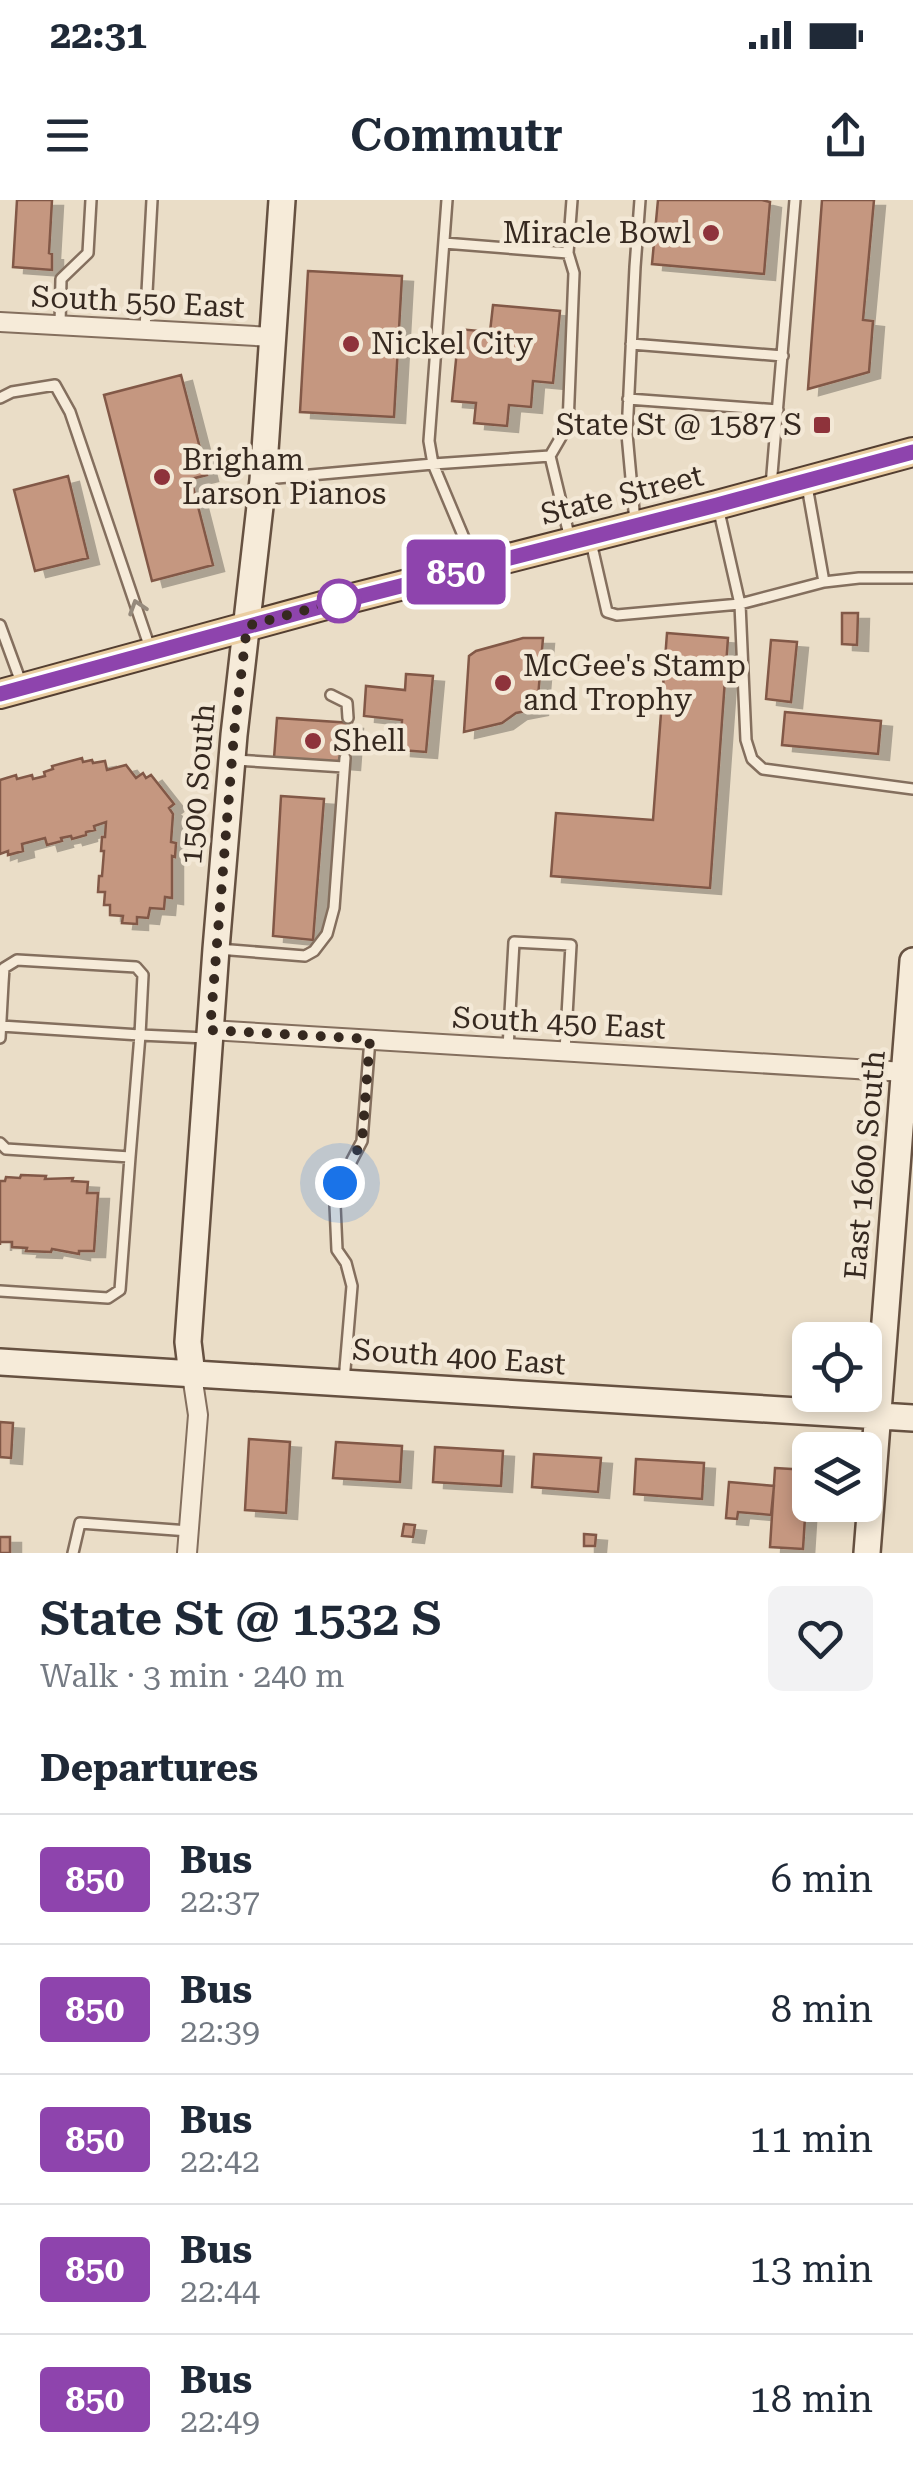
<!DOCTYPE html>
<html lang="en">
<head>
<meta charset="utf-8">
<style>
	:root { --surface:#fff; --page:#f2f2f3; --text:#1f2937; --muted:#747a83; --line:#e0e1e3 }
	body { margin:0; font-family:"Roboto Serif",serif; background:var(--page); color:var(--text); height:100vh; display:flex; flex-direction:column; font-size:38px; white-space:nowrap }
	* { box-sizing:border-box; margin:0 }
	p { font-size:32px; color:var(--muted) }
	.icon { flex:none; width:55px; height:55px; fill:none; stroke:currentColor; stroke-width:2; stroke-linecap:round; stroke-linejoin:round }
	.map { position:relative; height:1353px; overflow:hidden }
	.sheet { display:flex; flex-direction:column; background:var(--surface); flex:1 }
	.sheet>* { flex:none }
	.badge { padding:0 20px; border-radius:8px; font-size:35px; line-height:65px }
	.buttons { position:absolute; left:792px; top:1122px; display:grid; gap:20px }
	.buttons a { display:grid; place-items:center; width:90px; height:90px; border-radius:15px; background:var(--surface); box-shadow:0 5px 15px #0003; font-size:50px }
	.you { position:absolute; width:50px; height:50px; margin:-25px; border:8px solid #fff; border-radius:50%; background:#1a73e8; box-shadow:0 0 0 15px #1a73e833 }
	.map>.badge { position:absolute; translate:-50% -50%; box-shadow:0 0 0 5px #fff }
	h2 { padding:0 40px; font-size:38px; line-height:90px }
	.round { display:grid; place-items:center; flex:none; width:105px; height:105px; border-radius:15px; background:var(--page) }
	.summary { display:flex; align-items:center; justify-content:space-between; height:170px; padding:0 40px }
	h1 { font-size:48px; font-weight:600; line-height:75px }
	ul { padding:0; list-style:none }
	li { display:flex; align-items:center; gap:30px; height:130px; padding:0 40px; border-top:2px solid var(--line) }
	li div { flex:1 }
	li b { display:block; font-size:38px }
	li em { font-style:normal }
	li .badge { min-width:110px; font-weight:700; text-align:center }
	.status { display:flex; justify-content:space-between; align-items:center; height:70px; padding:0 50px; background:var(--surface); direction:ltr }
	.status svg { height:28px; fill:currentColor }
	header { display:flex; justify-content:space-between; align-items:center; height:130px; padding:0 40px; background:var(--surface); font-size:45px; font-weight:600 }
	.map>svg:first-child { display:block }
	.building { fill:#c59780; stroke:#825846; stroke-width:2.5; filter:url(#shadow) }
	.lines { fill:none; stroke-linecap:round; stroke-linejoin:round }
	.lane-casing { stroke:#846f5e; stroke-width:14 }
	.street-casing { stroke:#846f5e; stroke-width:22 }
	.secondary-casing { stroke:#665141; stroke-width:30 }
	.primary-casing { stroke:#533e31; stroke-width:32 }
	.lane { stroke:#f6ebd9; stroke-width:9 }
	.street { stroke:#f6ebd9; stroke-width:18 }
	.secondary { stroke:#f6ebd9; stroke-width:25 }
	.primary { stroke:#eacea2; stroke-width:28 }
	.oneway { stroke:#968a7c }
	.line-casing { stroke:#fff; stroke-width:22 }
	.line { stroke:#8e44ad; stroke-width:15 }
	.walk { stroke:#362920; stroke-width:10; stroke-dasharray:0 18 }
	.poi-dot { fill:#8e333b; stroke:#f3e8d6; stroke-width:4 }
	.stop-dot { fill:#fff; stroke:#8e44ad; stroke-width:5 }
	.labels { text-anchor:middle; stroke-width:9; stroke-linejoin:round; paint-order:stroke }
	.poi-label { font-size:30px; fill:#362920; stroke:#f3e8d6; text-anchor:start }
	.street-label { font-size:30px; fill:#362920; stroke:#f3e8d6 }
</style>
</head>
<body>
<div class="status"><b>22:31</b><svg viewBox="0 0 49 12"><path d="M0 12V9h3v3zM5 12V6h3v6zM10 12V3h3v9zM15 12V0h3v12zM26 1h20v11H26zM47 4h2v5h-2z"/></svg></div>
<header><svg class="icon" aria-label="menu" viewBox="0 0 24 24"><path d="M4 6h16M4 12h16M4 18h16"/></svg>Commutr<svg class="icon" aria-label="share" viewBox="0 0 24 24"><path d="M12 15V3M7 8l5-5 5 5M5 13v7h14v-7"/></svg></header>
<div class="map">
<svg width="913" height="1353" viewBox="0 0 913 1353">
	<defs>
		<filter id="shadow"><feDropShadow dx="11" dy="6" stdDeviation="0" flood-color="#0004"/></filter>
	</defs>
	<rect width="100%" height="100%" fill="#eaddc7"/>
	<!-- building -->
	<path class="building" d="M17,0h35l-3,53 3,1v16l-39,-3z
		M658,0h104l8,2 -6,72 -112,-10z
		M822,0h52l-11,120 10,1 -4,51 -61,17z
		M308,71l94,5 -8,141 -94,-5z
		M493,105l67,6 -7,72 -20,-2 -2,26 -22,-2 -2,21 -33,-3 2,-20 -24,-2 7,-72 31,3z
		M181,175l26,100 -16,4 22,86 -61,16 -48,-186z
		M68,276l20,82 -53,13 -21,-81z
		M842,413h16l-1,32 -15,-1z
		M667,433l61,5 -18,250 -159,-12 5,-63 97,7z
		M523,438h20l-6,71 -21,4 -14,10 -38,9 5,-76 7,-5z
		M771,440l26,2 -6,60 -25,-3z
		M406,474l27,2 -7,76 -26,-2 2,-30 -38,-4 2,-30 39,4z
		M785,512l96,9 -3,33 -96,-9z
		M277,518l75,5 -3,41 -75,-6z
		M82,558l1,4 9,-2 1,3 12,-2 2,9 19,-5 10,13 7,-5 3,5 5,-3 23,29 -5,4 4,6 -2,28 5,1 -1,14 -3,-1v42l-7,-1 -1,12 -14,-1 -2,10 -11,-1v7l-15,-1 1,-7 -13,-1v-10h-6l1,-13h-7l1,-16h3l2,-25h-3l1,-14h3l1,-15 -12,4 1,4 -9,2v3l-14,4 -1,-3 -10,2 1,3 -15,4 -2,-7 -23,6 1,7 -15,4v-4l-8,3v-74l16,-5 1,4 15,-4 1,4 12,-3 -1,-4 9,-3 -1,-3z
		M281,596l43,3 -11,141 -40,-4z
		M21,975l25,1 -1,3 28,-1 -1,3 16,1 -1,11h11l-4,58h-15v3l-27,-5 -1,3 -25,-1 1,-3 -15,-1v-5h-12v3v-64h5l1,-4 14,1z
		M0,1222l13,1 -2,35 -11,-1z
		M249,1239l41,3 -4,71 -41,-3z
		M336,1242l66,4 -2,36 -67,-4z
		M435,1247l68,4 -2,35 -68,-4z
		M534,1254l67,4 -3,34 -66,-5z
		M636,1259l68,4 -2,36 -68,-5z
		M775,1268l33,2 -5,79 -33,-2z
		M729,1282l45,4 -3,29 -33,-3 -1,7 -11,-1z
		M404,1324l11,1 -2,12 -11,-1z
		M584,1334l12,1 -1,11h-11z
		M0,1337h10v16h-10z"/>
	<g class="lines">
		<!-- lane casing -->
		<g class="lane-casing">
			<path id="lane" d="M447,0l-18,241 4,23 42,100
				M568,53l4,-53
				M60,125l1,-46 27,-26 3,-53
				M145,129l7,-129
				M631,144l152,12
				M0,198l12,-6 43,-7 15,27 80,236
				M628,199l150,11
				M550,256l20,83
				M266,279l167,-15 117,-8 18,-31 6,-152 -6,-20 -124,-10
				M771,286l24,-286
				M807,286l17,96
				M718,307l22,97 6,136 6,19 11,10 150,20
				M635,322l-8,-88 8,-167 5,-67
				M591,342l16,70 10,3 123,-11 84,-22 35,-4h54
				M0,425l22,60
				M331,495l16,8 1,15
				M235,560l109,7
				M218,749l87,7 9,-5 13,-17 7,-26 11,-150
				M0,783h3l-3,55
				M1,826l139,9 3,-60 -7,-8 -119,-7 -13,8 -1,15
				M508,848l6,-106 57,3 -6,106
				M0,943l6,6 124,8 10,-122 66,3
				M0,1091l108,7 12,-8 10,-133
				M344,1181l8,-95 -6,-23 -9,-13 -2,-45 5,-22 22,-42 8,-102
				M73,1353l7,-30 109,8"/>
		</g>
		<!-- street casing -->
		<g class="street-casing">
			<path id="street" d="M0,122l273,15
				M210,830l695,42
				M187,1353l11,-138 -6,-40"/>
		</g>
		<!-- secondary casing -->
		<g class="secondary-casing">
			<path id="secondary" d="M0,1162l913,56
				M192,1175l-4,-33 28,-393 18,-214 29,-255 19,-280
				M867,1353l46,-592"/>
		</g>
		<!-- primary casing -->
		<g class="primary-casing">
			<path id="primary" d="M0,494l337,-92 380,-97 196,-53"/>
		</g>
		<!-- lane -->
		<use href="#lane" class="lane"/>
		<!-- street -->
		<use href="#street" class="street"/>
		<!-- secondary -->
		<use href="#secondary" class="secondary"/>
		<!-- primary -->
		<use href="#primary" class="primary"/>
	</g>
	<!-- one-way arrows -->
	<defs><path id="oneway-chevron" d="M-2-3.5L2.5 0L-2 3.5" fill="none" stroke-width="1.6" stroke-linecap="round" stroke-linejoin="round" transform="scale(2.5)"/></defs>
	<use class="oneway" href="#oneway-chevron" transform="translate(137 407) rotate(-108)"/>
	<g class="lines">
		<!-- line casing -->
		<g class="line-casing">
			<path id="line" d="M0,494l338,-92 379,-97 196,-53"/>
		</g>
		<!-- line -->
		<use href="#line" class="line"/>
		<!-- walk -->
		<path class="walk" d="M339,401l-92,25 -13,108 -24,296 160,9 -8,102 -22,42"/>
	</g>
	<!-- markers -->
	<g class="poi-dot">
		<circle cx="711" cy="33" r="10"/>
		<circle cx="351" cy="144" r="10"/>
		<rect x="812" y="215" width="20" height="20" rx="5"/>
		<circle cx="162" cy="277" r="10"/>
		<circle cx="503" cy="483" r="10"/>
		<circle cx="313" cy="541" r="10"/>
	</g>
	<circle class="stop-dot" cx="339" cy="401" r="20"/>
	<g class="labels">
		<!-- poi labels -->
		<g class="poi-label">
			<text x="691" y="43" text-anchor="end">Miracle Bowl</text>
			<text x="371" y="154">Nickel City</text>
			<text x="802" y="235" text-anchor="end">State St @ 1587 S</text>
			<text x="182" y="270">Brigham<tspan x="182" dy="34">Larson Pianos</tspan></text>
			<text x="523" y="476">McGee's Stamp<tspan x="523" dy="34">and Trophy</tspan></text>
			<text x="333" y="551">Shell</text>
		</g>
		<!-- street labels -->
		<g class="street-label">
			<text transform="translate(138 102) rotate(3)" y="10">South 550 East</text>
			<text transform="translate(622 295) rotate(-14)" y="10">State Street</text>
			<text transform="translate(198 584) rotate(-85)" y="10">1500 South</text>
			<text transform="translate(559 823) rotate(3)" y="10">South 450 East</text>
			<text transform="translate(865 965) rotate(-85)" y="10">East 1600 South</text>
			<text transform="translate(459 1157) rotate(4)" y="10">South 400 East</text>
		</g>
	</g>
</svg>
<div class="buttons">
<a><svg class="icon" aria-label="locate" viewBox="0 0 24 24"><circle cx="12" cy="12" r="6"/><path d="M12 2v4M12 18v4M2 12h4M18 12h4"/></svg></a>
<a><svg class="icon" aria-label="layers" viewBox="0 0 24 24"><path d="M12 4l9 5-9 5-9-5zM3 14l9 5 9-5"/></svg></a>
</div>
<div class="you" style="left:340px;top:983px"></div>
<b class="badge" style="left:456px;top:372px;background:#8e44ad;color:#fff">850</b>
</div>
<section class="sheet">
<div class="summary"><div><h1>State St @ 1532 S</h1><p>Walk · 3 min · 240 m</p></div><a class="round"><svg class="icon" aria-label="heart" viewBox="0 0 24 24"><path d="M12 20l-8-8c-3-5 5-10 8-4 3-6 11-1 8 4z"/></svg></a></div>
<h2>Departures</h2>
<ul>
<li><span class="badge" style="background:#8e44ad;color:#fff">850</span><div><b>Bus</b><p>22:37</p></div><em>6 min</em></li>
<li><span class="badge" style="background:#8e44ad;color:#fff">850</span><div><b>Bus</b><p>22:39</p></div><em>8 min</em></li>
<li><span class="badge" style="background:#8e44ad;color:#fff">850</span><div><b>Bus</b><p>22:42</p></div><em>11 min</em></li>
<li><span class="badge" style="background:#8e44ad;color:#fff">850</span><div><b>Bus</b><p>22:44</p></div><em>13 min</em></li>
<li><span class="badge" style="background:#8e44ad;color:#fff">850</span><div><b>Bus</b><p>22:49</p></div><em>18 min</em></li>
</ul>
</section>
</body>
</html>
